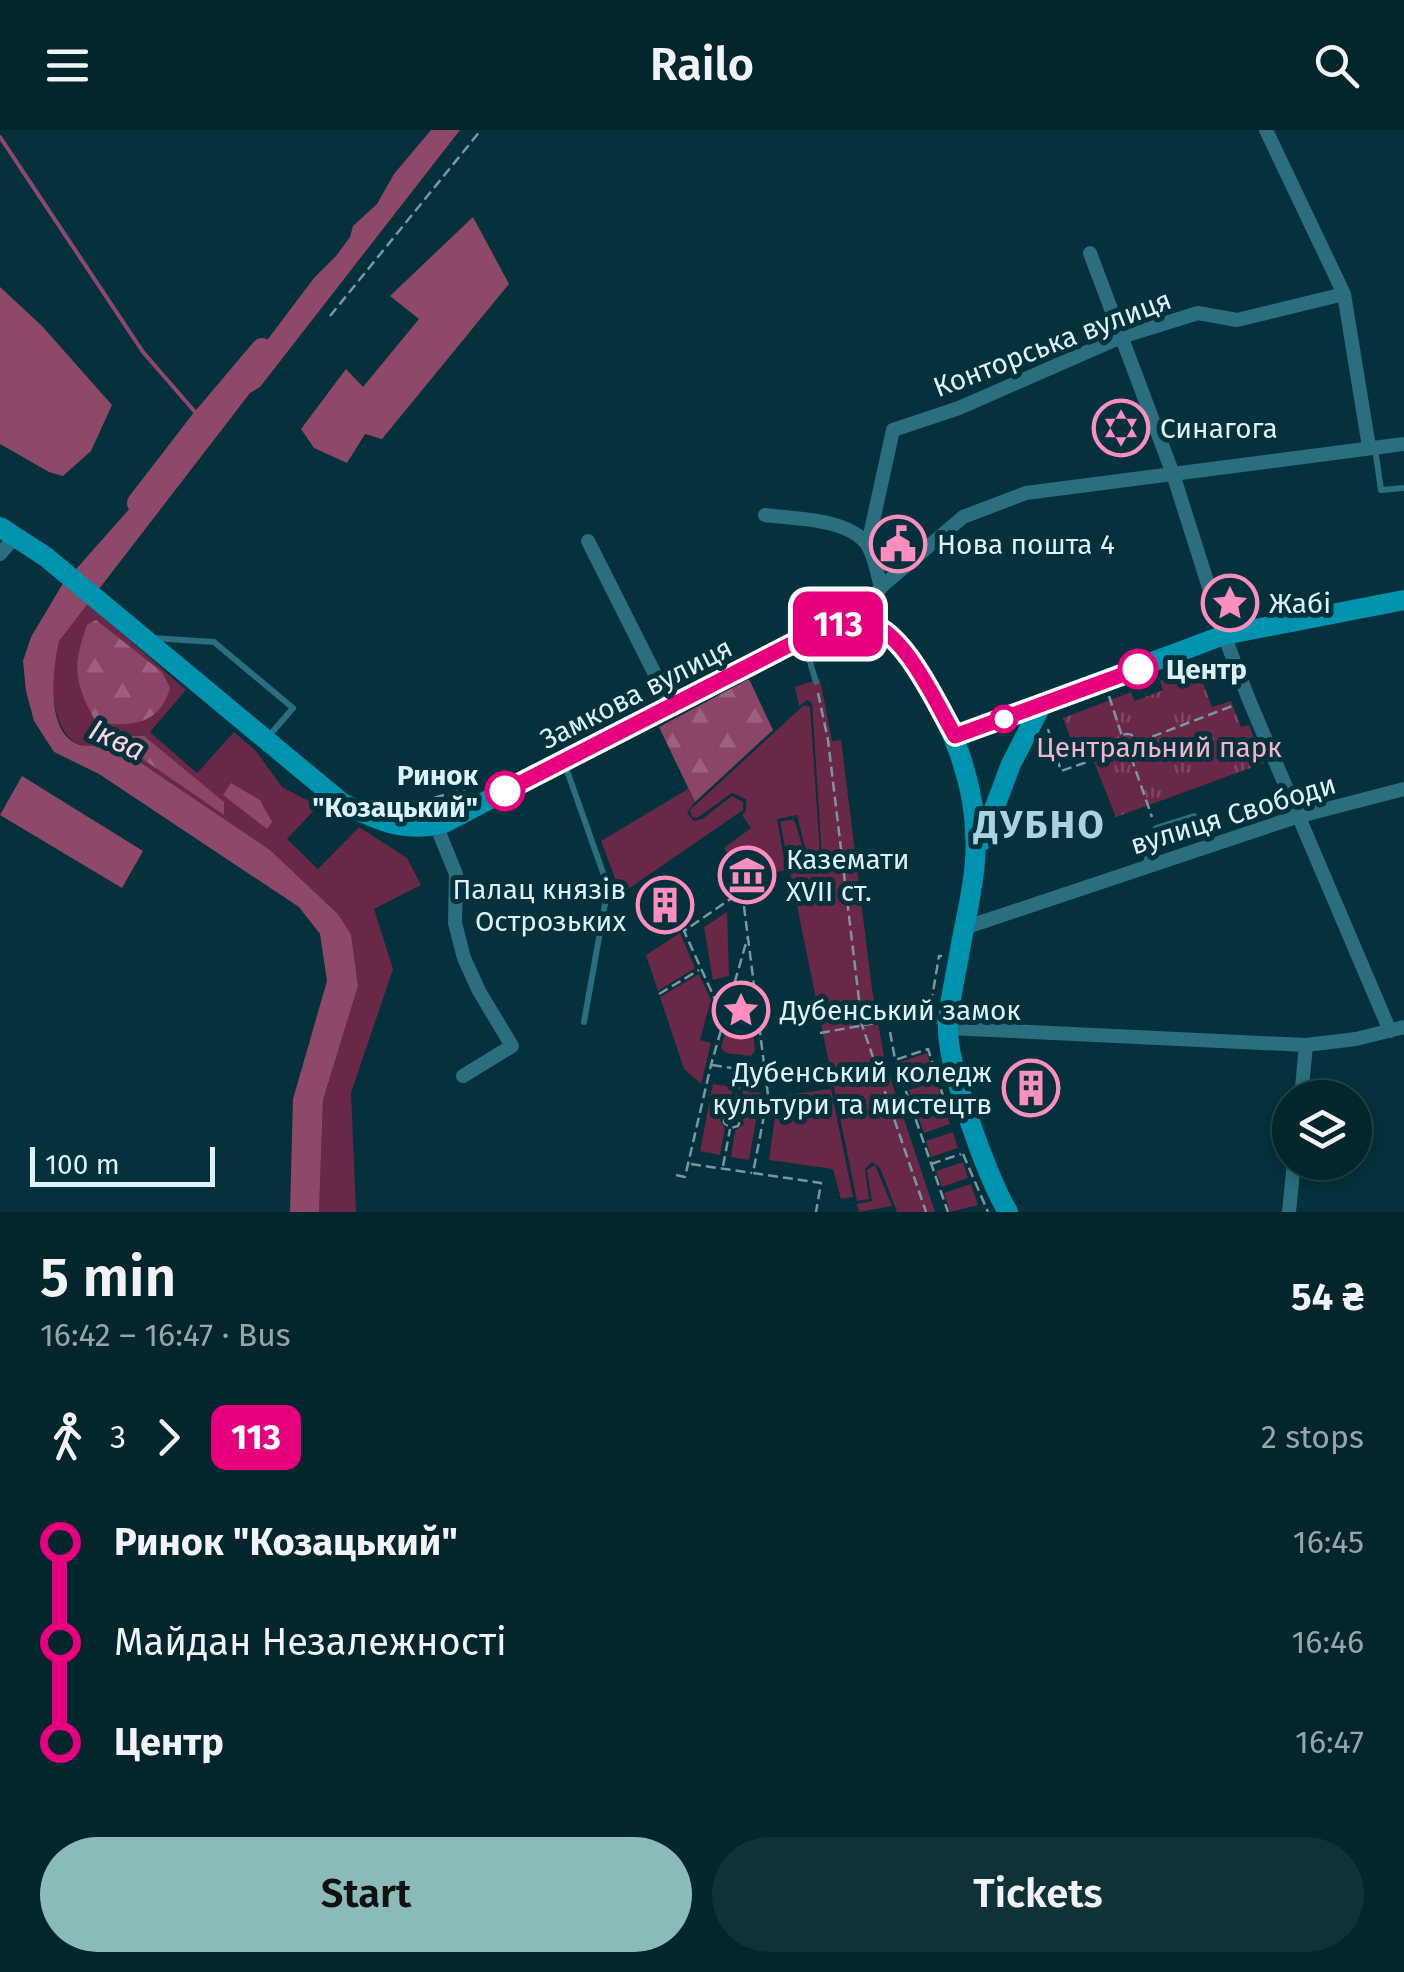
<!DOCTYPE html>
<html lang="en">
<head>
<meta charset="utf-8">
<style>
	:root { --surface:#03252c; --page:#113138; --text:#f1f3f6; --muted:#97a5a9; --line:#244248; --accent:#8bbbb9 }
	body { margin:0; font-family:"Fira Sans",sans-serif; background:var(--page); color:var(--text); height:100vh; display:flex; flex-direction:column; font-size:38px; white-space:nowrap }
	* { box-sizing:border-box; margin:0 }
	p { font-size:32px; color:var(--muted) }
	.icon { flex:none; width:55px; height:55px; fill:none; stroke:currentColor; stroke-width:2; stroke-linecap:round; stroke-linejoin:round }
	.map { position:relative; height:1082px; overflow:hidden }
	.details { display:flex; flex-direction:column; background:var(--surface); flex:1 }
	.details>* { flex:none }
	.badge { padding:0 20px; border-radius:15px; font-size:35px; line-height:65px }
	.tools { position:absolute; left:1272px; top:950px; display:grid; gap:20px }
	.tools a { display:grid; place-items:center; width:100px; height:100px; border-radius:50%; background:var(--surface); box-shadow:0 5px 15px #0003,0 0 0 2px var(--line); font-size:50px }
	.scale { position:absolute; left:30px; bottom:25px; width:185px; box-sizing:border-box; padding-left:10px; border:5px solid #dcf1f8; border-top:0; font-size:28px; line-height:35px; white-space:nowrap; color:#dcf1f8; -webkit-text-stroke:8px #04313b; paint-order:stroke }
	.map>.badge { position:absolute; translate:-50% -50%; box-shadow:0 0 0 5px #fff }
	.legs { display:flex; align-items:center; gap:15px; height:110px; padding:0 40px; font-size:32px }
	.legs p { margin-inline-start:auto }
	.overview { display:flex; align-items:center; justify-content:space-between; height:170px; padding:0 40px }
	h1 { font-size:55px; font-weight:600; line-height:75px }
	.action { display:flex; gap:20px; margin-top:auto; padding:20px 40px }
	.action a { flex:1; height:115px; border-radius:60px; background:var(--accent); color:#111; font-size:40px; font-weight:600; line-height:115px; text-align:center }
	.action a+a { background:var(--page); color:var(--text) }
	ul { padding:0 40px; list-style:none }
	li { display:flex; align-items:center; gap:35px; height:100px; font-size:38px }
	li i { display:grid; place-items:center; width:15px; height:100%; margin:0 12px; background:currentColor }
	li i::after { content:''; width:25px; height:25px; margin:-12px; border:8px solid; border-radius:50%; background:var(--surface) }
	li p { margin-inline-start:auto }
	li:first-child i { background:linear-gradient(#0000 50%,currentColor 0) }
	li:last-child i { background:linear-gradient(currentColor 50%,#0000 0) }
	header { display:flex; justify-content:space-between; align-items:center; height:130px; padding:0 40px; background:var(--surface); font-size:45px; font-weight:600 }
	.map>svg:first-child { display:block }
	.grass { fill:#682846 }
	.forest { fill:url(#forest-firs) }
	.park { fill:url(#park-tufts) }
	.water { fill:#8f4968 }
	.lines { fill:none; stroke-linecap:round; stroke-linejoin:round }
	.stream { stroke:#8f4968; stroke-width:4 }
	.river { stroke:#8f4968; stroke-width:22 }
	.path { stroke:#7898a1; stroke-width:2.5; stroke-dasharray:10 5; stroke-linecap:butt }
	.lane { stroke:#2a6e7f; stroke-width:6 }
	.street { stroke:#2a6e7f; stroke-width:14 }
	.secondary { stroke:#0093af; stroke-width:20 }
	.line-1-casing { stroke:#fff; stroke-width:22 }
	.line-1 { stroke:#e6007e; stroke-width:15 }
	.stop-1-dot { fill:#fff; stroke:#e6007e; stroke-width:5 }
	.labels { text-anchor:middle; stroke-width:10; stroke-linejoin:round; paint-order:stroke }
	.street-label { font-size:28px; fill:#dcf1f8; stroke:#04313b }
	.poi-label { font-size:28px; fill:#dcf1f8; stroke:#04313b; text-anchor:start }
	.stop-label { font-size:28px; font-weight:bold; fill:#dcf1f8; stroke:#04313b; text-anchor:start }
	.park-label { font-size:28px; fill:#f4b5cd; stroke:#04313b }
	.water-label { font-size:30px; font-style:italic; fill:#fed3e3; stroke:#04313b }
	.district-label { font-size:38px; font-weight:bold; letter-spacing:2.5px; fill:#a8d4e1; stroke:#04313b }
</style>
</head>
<body>
<header><svg class="icon" aria-label="menu" viewBox="0 0 24 24"><path d="M4 6h16M4 12h16M4 18h16"/></svg>Railo<svg class="icon" aria-label="search" viewBox="0 0 24 24"><circle cx="10" cy="10" r="6"/><path d="M15 15l6 6"/></svg></header>
<div class="map">
<svg width="1404" height="1082" viewBox="0 0 1404 1082">
	<defs>
		<pattern id="forest-firs" width="22" height="20" patternUnits="userSpaceOnUse" patternTransform="scale(2.5)"><rect width="22" height="20" fill="#8c4665"/><path d="M5 1l3.5 6h-7zM16 11l3.5 6h-7z" fill="#9c617c"/></pattern>
		<pattern id="park-tufts" width="24" height="20" patternUnits="userSpaceOnUse" patternTransform="scale(2.5)"><rect width="24" height="20" fill="#682846"/><path d="M3 7l-1-3M5 7V3M7 7l1-3M15 17l-1-3M17 17v-4M19 17l1-3" fill="none" stroke="#7d4861"/></pattern>
	</defs>
	<rect width="100%" height="100%" fill="#04313b"/>
	<!-- grass -->
	<path class="grass" d="M88,473l98,87 -36,42 47,41 37,-41 22,19 26,36 36,19 -31,33 31,30 41,-42 48,31 14,27 -47,24 19,60 -42,124 5,119h-37l4,-112 35,-114 -7,-52 -13,-20 -68,-64 -157,-106c-9,1 -22,3 -31,1 -33,-8 -35,-81 -23,-105 7,-13 20,-25 29,-37z
		M820,549l12,62 9,-1 31,249 13,73 50,150h-38l-17,-44 -8,-6 -7,7 4,30 -12,2 -77,-379 14,-3 13,42 8,1 7,-4 -10,-155 -5,-3 -8,6 -4,-19z
		M804,575l6,2 10,145 -6,6 -7,-3 -10,-40 -20,4 9,51c-36,7 -41,11 -62,-22l27,-20 -9,-13 4,-4v-12l-14,-6 -35,25 -5,-1 -2,-7z
		M688,659l7,13 -8,11 7,8 8,-2 30,-23 11,6v8l-122,84 -20,-53z
		M727,782l2,64 -16,4 -9,-53z
		M680,803l15,35 -37,23 -12,-36z
		M699,844l12,26 -11,40 11,3 -10,41 -17,-15 -24,-72z
		M747,850l8,71 -4,5 -25,-3 -5,-5 19,-64z
		M927,923l6,20 -27,9 -6,-20z
		M936,951l5,15 -27,9 -5,-15z
		M713,954l20,3 -4,20 -9,13 5,9 -5,26 -20,-4z
		M831,959l22,108 -12,2 -8,-30 -64,-9 9,-64z
		M743,960l18,3 -12,67 -18,-3 4,-26 9,-7 -4,-15z
		M943,972l7,22 -26,9 -8,-22z
		M953,1002l5,16 -27,9 -5,-16z
		M963,1032l5,16 -26,9 -6,-16z
		M875,1035l17,41 -33,6 -2,-8 15,-3 -5,-31z
		M971,1054l7,21 -28,7 -6,-19z"/>
	<!-- forest -->
	<path class="forest" d="M96,490l66,52 8,16c-11,38 -40,39 -74,34 -22,-40 -24,-55 -9,-97z
		M749,549l24,51 -78,72 -36,-75z
		M126,606h18l80,66v13l-106,-73z"/>
	<!-- park -->
	<path class="park" d="M1197,537l15,40 19,-6 10,26 8,-2 15,38 -148,54 -24,-60 -13,4 -16,-43 68,-26 4,9 28,-11 -3,-9z"/>
	<!-- water -->
	<path class="water" d="M431,0h29l-200,257 -10,6 -191,248c-6,26 -15,93 21,104 10,2 23,0 33,-1l157,106 68,64 13,20 7,52 -35,114 -4,112h-29l3,-113 34,-118 -7,-47 -21,-27 -200,-133 -45,-22 -20,-31 -8,-30 -3,-30 8,-24 31,-52 93,-105 91,-112 68,-90 22,-22 14,-19 3,-11 24,-22 17,-30z
		M473,87l36,67 -127,155 -17,-5 -18,29 -33,-15 -13,-19 45,-60 17,18 56,-68 -29,-23z
		M0,157l42,39 70,79 -21,46 -28,25 -14,-4 -49,-28z
		M22,646l121,75 -21,37 -122,-73z
		M231,653l29,17 12,22 -5,7 -44,-34z"/>
	<g class="lines">
		<!-- stream -->
		<path class="stream" d="M0,7l143,215 59,68"/>
		<!-- river -->
		<path class="river" d="M138,373l64,-83 60,-71"/>
		<!-- path -->
		<path class="path" d="M330,186l151,-186
			M818,563l10,47 34,285 64,187
			M1109,566l13,40
			M1048,599l13,42 55,-19
			M1115 616a12 12 0 1 1 24 0a12 12 0 1 1-24 0Z
			M1138,612l97,-37
			M1131,627l21,60
			M375,670l44,2 60,-17
			M752,733l-10,28 26,204 -15,78 68,10 -5,29
			M659,864l40,-24
			M931,874l8,-48h3
			M724,889l-40,-88 58,-40
			M890,902l5,27
			M820,903l62,-11
			M712,935l52,8
			M944,969l-16,-50 -33,11 53,152
			M734,980l7,9 -3,7 -7,2 -7,-5v-7l10,-6 8,-40
			M963,1024l25,58
			M691,1034l61,9
			M931,1034l30,-10
			M723,1036l7,-37
			M676,1045l9,2 26,-112 37,-129"/>
		<!-- lane -->
		<path class="lane" d="M1375,318l6,42 23,-2
			M152,508l62,4 79,66 -24,28
			M803,509l13,43
			M564,632l44,125 -24,135
			M1145,736l11,-38 38,-12
			M889,891l40,-6 13,9"/>
		<!-- street -->
		<path class="street" d="M1266,0l78,164 25,153
			M1090,123l83,221 51,161 25,65 141,331
			M765,385c29,4 79,3 100,27 9,10 12,32 16,45
			M588,411l83,165
			M868,414l25,-114 66,-22 162,-71 77,-24 39,7 107,-26
			M0,424l15,-17
			M859,491l22,-34 82,-70 63,-24 378,-49
			M436,695l20,49 -1,49 9,35 15,33 33,55 -49,30
			M964,798l332,-111 108,-28
			M947,898l359,17 50,-6 48,-12
			M1301,968l5,-53
			M1289,1082l5,-50"/>
		<!-- secondary -->
		<path class="secondary" d="M0,397l46,30 295,245c34,18 65,32 103,21l359,-186c60,-25 76,-22 113,32 39,58 64,121 59,192 -2,30 -10,60 -15,89 -4,25 -11,51 -12,75 -2,39 39,152 60,187
			M955,606l269,-101 180,-35
			M982,711l29,-77 30,-58"/>
	</g>
	<g class="lines">
		<!-- line-1 casing -->
		<g class="line-1-casing">
			<path id="line-1" d="M505,661l298,-153c19,-9 39,-19 61,-16 39,5 73,83 91,114l183,-67"/>
		</g>
		<!-- line-1 -->
		<use href="#line-1" class="line-1"/>
	</g>
	<!-- icons -->
	<defs>
		<g id="synagogue-ring" transform="scale(2.875)"><circle r="9.5" fill="#04313b" stroke="#fe8ebe" stroke-width="1.5"/><path d="M0-6.5L5.6 3.2H-5.6ZM0 6.5L5.6-3.2H-5.6Z" fill="#fe8ebe"/></g>
		<g id="civic-ring" transform="scale(2.875)"><circle r="9.5" fill="#04313b" stroke="#fe8ebe" stroke-width="1.5"/><path d="M-.6-6.5H3V-4.5H.6V-3L4-1V1h2V6H-6V1h2V-1L-.6-3ZM-1.2 2.5V6h2.4V2.5Z" fill="#fe8ebe"/></g>
		<g id="sight-ring" transform="scale(2.875)"><circle r="9.5" fill="#04313b" stroke="#fe8ebe" stroke-width="1.5"/><path d="M0-6L1.8-2.2L6-1.7L2.9 1.2L3.7 5.4L0 3.3L-3.7 5.4L-2.9 1.2L-6-1.7L-1.8-2.2Z" fill="#fe8ebe"/></g>
		<g id="museum-ring" transform="scale(2.875)"><circle r="9.5" fill="#04313b" stroke="#fe8ebe" stroke-width="1.5"/><path d="M0-6L6-3V-2H-6V-3ZM-5-1h2V3h-2ZM-1-1h2V3h-2ZM3-1h2V3H3ZM-6 4H6V6H-6Z" fill="#fe8ebe"/></g>
		<g id="building-ring" transform="scale(2.875)"><circle r="9.5" fill="#04313b" stroke="#fe8ebe" stroke-width="1.5"/><path d="M-4-6H4V6H1V3H-1V6H-4ZM-2.5-4.3h1.7v1.8h-1.7ZM.8-4.3h1.7v1.8H.8ZM-2.5-1h1.7V.8h-1.7ZM.8-1h1.7V.8H.8Z" fill="#fe8ebe"/></g>
	</defs>
	<g fill-rule="evenodd">
		<use href="#synagogue-ring" x="1121" y="298"/>
		<use href="#civic-ring" x="898" y="414"/>
		<use href="#sight-ring" x="1230" y="473"/>
		<use href="#museum-ring" x="747" y="745"/>
		<use href="#building-ring" x="665" y="775"/>
		<use href="#sight-ring" x="741" y="880"/>
		<use href="#building-ring" x="1031" y="958"/>
	</g>
	<!-- markers -->
	<g class="stop-1-dot">
		<circle cx="1138" cy="539" r="18"/>
		<circle cx="1004" cy="589" r="12"/>
		<circle cx="505" cy="661" r="18"/>
	</g>
	<g class="labels">
		<!-- street labels -->
		<g class="street-label">
			<text transform="translate(1052 213) rotate(-21)" y="10">Конторська вулиця</text>
			<text transform="translate(636 563) rotate(-27)" y="10">Замкова вулиця</text>
			<text transform="translate(1233 684) rotate(-17)" y="10">вулиця Свободи</text>
		</g>
		<!-- poi labels -->
		<g class="poi-label">
			<text x="1160" y="308">Синагога</text>
			<text x="937" y="424">Нова пошта 4</text>
			<text x="1269" y="483">Жабі</text>
			<text x="786" y="739">Каземати<tspan x="786" dy="32">XVII ст.</tspan></text>
			<text x="626" y="769" text-anchor="end">Палац князів<tspan x="626" dy="32">Острозьких</tspan></text>
			<text x="780" y="890">Дубенський замок</text>
			<text x="992" y="952" text-anchor="end">Дубенський коледж<tspan x="992" dy="32">культури та мистецтв</tspan></text>
		</g>
		<!-- stop labels -->
		<g class="stop-label">
			<text x="1166" y="549">Центр</text>
			<text x="478" y="655" text-anchor="end">Ринок<tspan x="478" dy="32">"Козацький"</tspan></text>
		</g>
		<!-- park labels -->
		<g class="park-label">
			<text x="1159" y="627">Центральний парк</text>
		</g>
		<!-- water labels -->
		<g class="water-label">
			<text transform="translate(117 610) rotate(25)" y="10">Іква</text>
		</g>
		<!-- district labels -->
		<g class="district-label">
			<text x="1040" y="708">ДУБНО</text>
		</g>
	</g>
</svg>
<div class="tools">
<a><svg class="icon" aria-label="layers" viewBox="0 0 24 24"><path d="M12 4l9 5-9 5-9-5zM3 14l9 5 9-5"/></svg></a>
</div>
<div class="scale">100 m</div>
<b class="badge" style="left:838px;top:494px;background:#e6007e;color:#fff">113</b>
</div>
<section class="details">
<div class="overview"><div><h1>5 min</h1><p>16:42 – 16:47 · Bus</p></div><b>54 ₴</b></div>
<div class="legs"><svg class="icon" aria-label="walk" viewBox="0 0 24 24"><circle cx="13" cy="4" r="2"/><path d="M13 8l-2 6 4 7M11 14l-3 7M7 12l3-4h3l4 4"/></svg>3<svg class="icon" aria-label="forward" viewBox="0 0 24 24"><path d="M9 5l7 7-7 7"/></svg><b class="badge" style="background:#e6007e;color:#fff">113</b><p>2 stops</p></div>
<ul>
<li><i style="color:#e6007e"></i><b>Ринок &quot;Козацький&quot;</b><p>16:45</p></li>
<li><i style="color:#e6007e"></i><span>Майдан Незалежності</span><p>16:46</p></li>
<li><i style="color:#e6007e"></i><b>Центр</b><p>16:47</p></li>
</ul>
<div class="action"><a>Start</a><a>Tickets</a></div>
</section>
</body>
</html>
